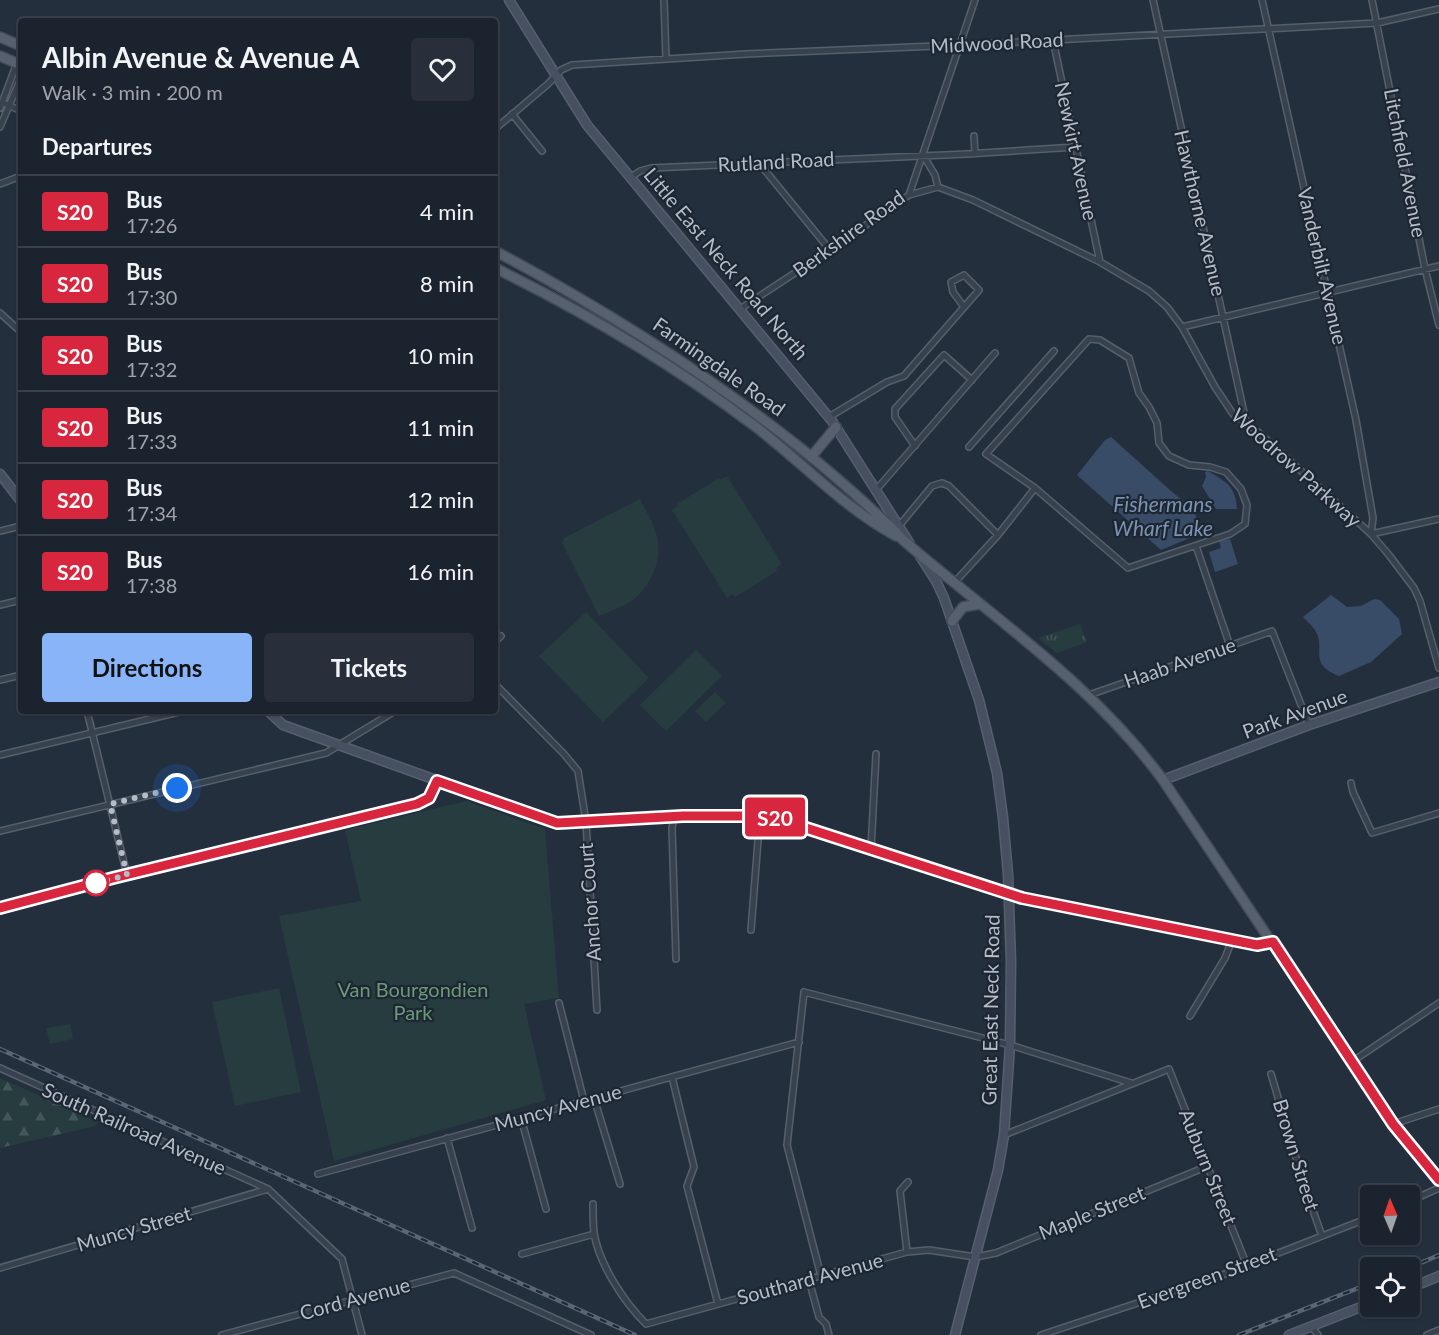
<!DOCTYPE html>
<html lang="en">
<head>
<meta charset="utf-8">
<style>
	:root { --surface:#1b232e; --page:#282f3a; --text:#f1f3f6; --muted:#a0a4aa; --line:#39404a; --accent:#8ab4f8 }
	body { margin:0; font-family:Lato,sans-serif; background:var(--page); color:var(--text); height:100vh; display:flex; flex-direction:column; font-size:22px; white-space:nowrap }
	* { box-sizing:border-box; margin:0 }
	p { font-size:20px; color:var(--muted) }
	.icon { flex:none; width:33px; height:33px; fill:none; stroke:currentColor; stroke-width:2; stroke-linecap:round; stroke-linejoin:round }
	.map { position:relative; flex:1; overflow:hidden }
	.panel { position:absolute; left:18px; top:18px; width:480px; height:696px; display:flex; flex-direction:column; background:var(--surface); border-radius:6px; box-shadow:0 2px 4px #0004,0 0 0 2px var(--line) }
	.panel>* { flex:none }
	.badge { padding:0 12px; border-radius:4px; font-size:21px; line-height:39px }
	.needle { width:39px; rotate:358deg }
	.tools { position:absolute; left:1360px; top:1185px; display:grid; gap:12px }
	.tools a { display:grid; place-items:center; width:60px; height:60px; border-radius:6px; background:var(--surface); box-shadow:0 2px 4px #0004,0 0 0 2px var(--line); font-size:30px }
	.you { position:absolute; width:30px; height:30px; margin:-15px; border:4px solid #fff; border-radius:50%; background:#1a73e8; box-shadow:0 0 0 9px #1a73e833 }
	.map>.badge { position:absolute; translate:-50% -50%; box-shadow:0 0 0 3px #fff }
	h2 { padding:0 24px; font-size:22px; line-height:54px }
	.round { display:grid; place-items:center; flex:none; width:63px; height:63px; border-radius:6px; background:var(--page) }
	.headline { display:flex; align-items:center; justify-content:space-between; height:102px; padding:0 24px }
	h1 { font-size:28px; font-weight:700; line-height:45px }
	.cta { display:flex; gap:12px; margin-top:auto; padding:12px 24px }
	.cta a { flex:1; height:69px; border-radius:6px; background:var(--accent); color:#111; font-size:24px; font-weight:700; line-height:69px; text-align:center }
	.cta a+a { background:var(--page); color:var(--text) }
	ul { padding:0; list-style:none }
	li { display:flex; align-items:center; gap:18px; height:72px; padding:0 24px; border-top:2px solid var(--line) }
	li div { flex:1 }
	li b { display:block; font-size:22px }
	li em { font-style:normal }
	li .badge { min-width:66px; font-weight:700; text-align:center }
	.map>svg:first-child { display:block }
	.grass { fill:url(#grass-tufts) }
	.forest { fill:url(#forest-firs) }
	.green { fill:#263c3f }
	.water { fill:#394c67 }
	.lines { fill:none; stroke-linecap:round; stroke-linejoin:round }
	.street-casing { stroke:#565f6c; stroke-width:8 }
	.secondary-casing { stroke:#565f6c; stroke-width:11 }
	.primary-casing { stroke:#414a57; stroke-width:12 }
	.street { stroke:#38414e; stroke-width:5 }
	.secondary { stroke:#465061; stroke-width:8 }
	.primary { stroke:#56606e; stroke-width:9 }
	.rail-casing { stroke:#5a6575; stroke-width:4.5 }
	.rail { stroke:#1d2633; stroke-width:2; stroke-dasharray:7; stroke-linecap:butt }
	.line-casing { stroke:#fff; stroke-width:14 }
	.line { stroke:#d7263d; stroke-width:9 }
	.walk { stroke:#b4bcc9; stroke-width:6; stroke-dasharray:0 10.8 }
	.stop-dot { fill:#fff; stroke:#d7263d; stroke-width:3 }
	.labels { text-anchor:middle; stroke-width:4.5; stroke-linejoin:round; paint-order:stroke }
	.street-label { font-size:20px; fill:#b4bcc9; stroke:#1d2633 }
	.park-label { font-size:20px; fill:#6b9a76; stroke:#1d2633 }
	.water-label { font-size:21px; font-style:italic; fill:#7c92b1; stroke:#1d2633 }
</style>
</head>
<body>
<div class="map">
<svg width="1439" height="1335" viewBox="0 0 1439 1335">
	<defs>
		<pattern id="grass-tufts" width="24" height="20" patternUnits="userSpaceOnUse" patternTransform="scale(1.5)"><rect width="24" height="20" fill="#263c3f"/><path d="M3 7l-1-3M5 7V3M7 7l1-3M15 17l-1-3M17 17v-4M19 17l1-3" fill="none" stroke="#435659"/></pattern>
		<pattern id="forest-firs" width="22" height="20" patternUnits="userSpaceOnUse" patternTransform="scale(1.5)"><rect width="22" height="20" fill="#263c3f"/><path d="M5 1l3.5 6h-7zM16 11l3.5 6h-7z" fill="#435659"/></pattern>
	</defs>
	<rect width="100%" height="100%" fill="#242f3e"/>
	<!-- grass -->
	<path class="grass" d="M1080,624l7,18 -30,11 -19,-15z"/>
	<!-- forest -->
	<path class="forest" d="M0,1078l98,44 -3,4 -95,22z"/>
	<!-- green -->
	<path class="green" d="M727,476l55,88 -6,4 1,3 -42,26 -2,-3 -6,4 -55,-88 6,-4 -1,-2 42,-26 1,2z
		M640,499c5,11 13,23 16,34 8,24 -4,52 -23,67 -10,7 -23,11 -34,16l-37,-73 2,-5z
		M586,612l63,66 -46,44 -64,-66z
		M696,650l26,26 -56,55 -26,-26z
		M715,692l11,11 -20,19 -11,-11z
		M466,801l79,28 14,169 -35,6 22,96 -212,61 -55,-245 82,-15 -16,-71z
		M279,988l22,104 -66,14 -23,-104z
		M70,1024l3,15 -23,5 -4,-16z"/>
	<!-- water -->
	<path class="water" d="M1111,437l60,54 21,17 8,16v7l-3,4 -36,15 -84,-75 28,-35z
		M1208,471c18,11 28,15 29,38h-21l-14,-23 4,-9 -1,-5z
		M1230,539l8,25 -23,8 -6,-20 12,-4 -2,-7z
		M1331,595l16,12 14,-1 13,-7 6,1 19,19 3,15 -31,28 -32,14c-32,-13 -13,-27 -23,-44 -3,-6 -9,-11 -13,-15z"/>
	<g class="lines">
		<!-- street casing -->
		<g class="street-casing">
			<path id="street" d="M664,0l2,59
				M1153,0l94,426
				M1262,0l94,420 17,98 -2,16 68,-15
				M1372,0l53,269 14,56
				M1053,40l47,222
				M6,104l15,7
				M0,108l17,-45
				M512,114l30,37
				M0,127l21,-49
				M495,129l53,-45 13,-14 11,-5 174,-11 214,-9 417,-22 62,-14
				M974,136l1,18
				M923,155l12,20 3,12
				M759,163l71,87
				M631,177l9,-6 11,-3 316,-14 109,-7
				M0,184l21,-8
				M909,195l29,-8 35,13 127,62 49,29 18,16 15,20 33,60 18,27 25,18 113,102 18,21 25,33 6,13 19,67
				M740,309l90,-59 79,-55 66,-195
				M0,313l21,19
				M1182,327l257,-61
				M829,417l58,-35 17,-6 75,-86 -15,-15 -13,7 2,10 11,15
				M915,446l-20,-29v-8l49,-54 28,25
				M969,447l85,-96
				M876,490l119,-137
				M899,526l33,-40 10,-3 7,3 49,49
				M0,531l21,-5
				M1196,546l34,100
				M954,583l44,-48 37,-47 -49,-34 103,-115 11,1 29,18 10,35 10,14 8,16 2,20 10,13 20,9 21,2 16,5 15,17 6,16 -2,19 -15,10 -102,34 -93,-80
				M0,605l21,-5
				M495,642l6,-6
				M0,680l21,-5
				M495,684l69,70 14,17 8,51 11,188
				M1089,695l183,-64 37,94
				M87,711l40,164
				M0,755l183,-44
				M1351,783l2,9 19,41 67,-20
				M674,816l-2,12 4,131
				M0,831l326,-78 69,-42
				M871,850l5,-96
				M751,930l9,-115
				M559,1003l25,98
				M1190,1016l35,-58 7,-18
				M1353,1061l86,-58
				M0,1068l268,121 74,70 20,76
				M1271,1074l34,114 17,48
				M672,1077l22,90 -7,19 31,118
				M594,1098l26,86
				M521,1118l25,91
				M1393,1124l46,-15
				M1004,1135l165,-66 78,197
				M447,1138l25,90
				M318,1174l481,-132
				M1410,1201l29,-13
				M593,1204c0,10 0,20 1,29 5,31 30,69 52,91l261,-72 22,-2 46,7 21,-4 212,-87
				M907,1252l-7,-61 8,-9
				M522,1254l72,-20
				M0,1268l268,-79
				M821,1276l-34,-131 17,-153 206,53 121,38
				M809,1280l10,37 7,7 3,11
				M1311,1326l7,9
				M222,1335l232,-62 137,62
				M1041,1335l181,-60 149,-58
				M1427,1335l12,-5"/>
		</g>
		<!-- secondary casing -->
		<g class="secondary-casing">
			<path id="secondary" d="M509,0l78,125 245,296 78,123
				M0,474l21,27
				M920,556l16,25 8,17 35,102 18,73 6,45 5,56 3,88 -1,83 -6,90 -6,35 -43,165
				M268,711l15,14 270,97 13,1 117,-7h86l253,82 235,47h8l8,-3
				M1163,780l146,-55 130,-43
				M0,908l107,-28 310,-75 12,-7 8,-17
				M1410,1288l29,-12
				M1289,1335l82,-32"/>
		</g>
		<!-- primary casing -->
		<g class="primary-casing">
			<path id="primary" d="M0,37l21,9
				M0,56l21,9
				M495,251c107,57 208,120 303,195 37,30 73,60 105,94 89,77 190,144 260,240l230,344 46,56
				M495,268c92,45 179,97 261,159 47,36 88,81 140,109
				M811,457l25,-30
				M952,621l11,-14 16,-3"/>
		</g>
		<!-- street -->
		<use href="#street" class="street"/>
		<!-- secondary -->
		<use href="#secondary" class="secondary"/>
		<!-- primary -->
		<use href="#primary" class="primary"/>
		<!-- rail casing -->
		<g class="rail-casing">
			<path id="rail" d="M0,1049l635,286
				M1409,1268l30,-13
				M1239,1335l132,-52"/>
		</g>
		<!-- rail -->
		<use href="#rail" class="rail"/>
	</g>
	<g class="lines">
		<!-- line casing -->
		<g class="line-casing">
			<path id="line" d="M0,908l113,-30 304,-74 12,-6 8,-17 120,42 126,-7h86l253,82 235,47 16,-3 120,182 46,56"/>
		</g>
		<!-- line -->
		<use href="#line" class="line"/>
		<!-- walk -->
		<path class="walk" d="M96,883l-10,3 41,-11 -17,-71 67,-16"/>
	</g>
	<!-- markers -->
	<circle class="stop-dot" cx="96" cy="883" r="12"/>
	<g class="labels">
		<!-- street labels -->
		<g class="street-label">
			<text transform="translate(997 43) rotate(-3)" y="7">Midwood Road</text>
			<text transform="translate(1076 151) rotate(78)" y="7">Newkirt Avenue</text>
			<text transform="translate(776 162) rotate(-3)" y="7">Rutland Road</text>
			<text transform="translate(1405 163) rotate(79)" y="7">Litchfield Avenue</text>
			<text transform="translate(1200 213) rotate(77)" y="7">Hawthorne Avenue</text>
			<text transform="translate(849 234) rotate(-36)" y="7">Berkshire Road</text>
			<text transform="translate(726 264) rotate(50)" y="7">Little East Neck Road North</text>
			<text transform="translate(1322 266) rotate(77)" y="7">Vanderbilt Avenue</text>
			<text transform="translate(719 367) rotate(35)" y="7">Farmingdale Road</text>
			<text transform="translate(1296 468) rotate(42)" y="7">Woodrow Parkway</text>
			<text transform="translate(1180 663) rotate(-19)" y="7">Haab Avenue</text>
			<text transform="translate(1295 714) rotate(-20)" y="7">Park Avenue</text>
			<text transform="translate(590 902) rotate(-94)" y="7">Anchor Court</text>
			<text transform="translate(991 1010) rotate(-89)" y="7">Great East Neck Road</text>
			<text transform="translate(558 1108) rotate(-15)" y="7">Muncy Avenue</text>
			<text transform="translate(134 1129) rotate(24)" y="7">South Railroad Avenue</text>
			<text transform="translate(1296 1155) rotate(73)" y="7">Brown Street</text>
			<text transform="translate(1208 1167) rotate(68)" y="7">Auburn Street</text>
			<text transform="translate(1092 1213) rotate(-22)" y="7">Maple Street</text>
			<text transform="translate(134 1229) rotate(-16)" y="7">Muncy Street</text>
			<text transform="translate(1207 1278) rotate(-20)" y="7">Evergreen Street</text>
			<text transform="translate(810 1279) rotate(-15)" y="7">Southard Avenue</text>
			<text transform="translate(355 1299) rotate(-15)" y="7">Cord Avenue</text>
		</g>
		<!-- park labels -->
		<g class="park-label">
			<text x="413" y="997">Van Bourgondien<tspan x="413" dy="23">Park</tspan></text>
		</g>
		<!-- water labels -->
		<g class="water-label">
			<text x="1163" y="512">Fishermans<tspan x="1163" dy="24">Wharf Lake</tspan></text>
		</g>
	</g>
</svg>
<div class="tools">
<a><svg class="needle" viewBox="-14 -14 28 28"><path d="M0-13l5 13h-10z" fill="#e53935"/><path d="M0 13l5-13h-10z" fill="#a0a4aa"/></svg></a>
<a><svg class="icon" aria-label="locate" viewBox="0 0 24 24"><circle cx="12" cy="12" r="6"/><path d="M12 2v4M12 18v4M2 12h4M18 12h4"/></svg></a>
</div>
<div class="you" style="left:177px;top:788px"></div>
<b class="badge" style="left:775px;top:817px;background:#d7263d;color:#fff">S20</b>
<section class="panel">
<div class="headline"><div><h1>Albin Avenue &amp; Avenue A</h1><p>Walk · 3 min · 200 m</p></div><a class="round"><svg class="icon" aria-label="heart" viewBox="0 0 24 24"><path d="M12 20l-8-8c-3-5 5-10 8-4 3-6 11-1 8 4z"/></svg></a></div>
<h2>Departures</h2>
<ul>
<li><span class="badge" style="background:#d7263d;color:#fff">S20</span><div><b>Bus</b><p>17:26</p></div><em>4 min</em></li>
<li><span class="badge" style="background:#d7263d;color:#fff">S20</span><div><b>Bus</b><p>17:30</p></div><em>8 min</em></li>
<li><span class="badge" style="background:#d7263d;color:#fff">S20</span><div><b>Bus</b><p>17:32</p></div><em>10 min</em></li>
<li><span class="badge" style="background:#d7263d;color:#fff">S20</span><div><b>Bus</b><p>17:33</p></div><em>11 min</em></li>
<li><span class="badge" style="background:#d7263d;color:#fff">S20</span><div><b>Bus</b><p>17:34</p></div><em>12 min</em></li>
<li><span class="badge" style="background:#d7263d;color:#fff">S20</span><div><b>Bus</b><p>17:38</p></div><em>16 min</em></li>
</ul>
<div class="cta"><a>Directions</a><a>Tickets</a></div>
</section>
</div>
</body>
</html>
